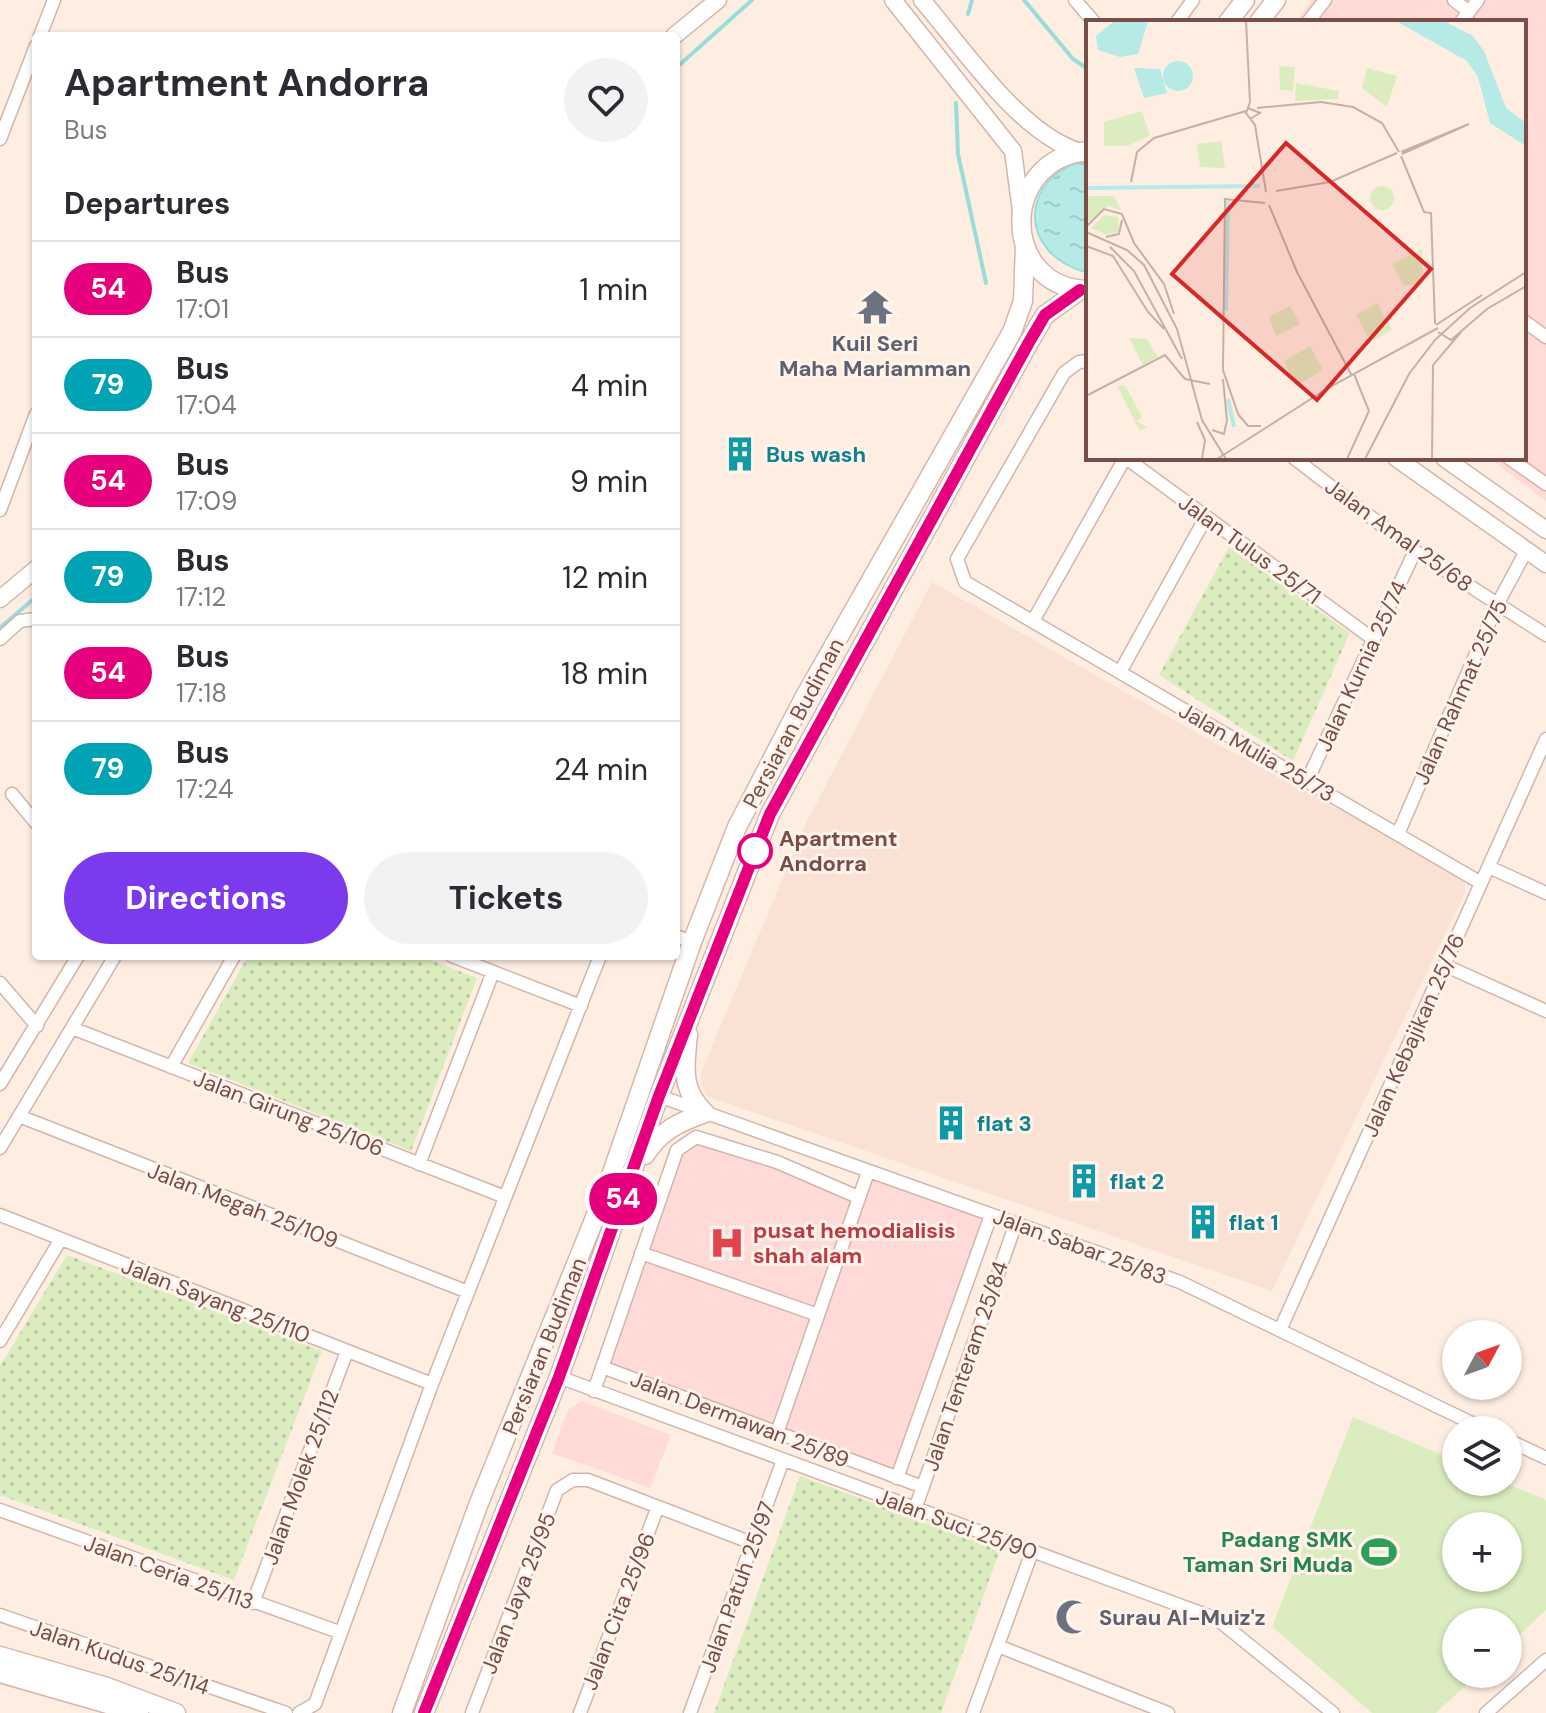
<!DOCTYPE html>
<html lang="en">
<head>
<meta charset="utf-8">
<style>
	:root { --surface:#fff; --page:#f2f2f3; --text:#2b2b33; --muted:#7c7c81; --line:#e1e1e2; --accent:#7c3aed }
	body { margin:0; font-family:"DM Sans",sans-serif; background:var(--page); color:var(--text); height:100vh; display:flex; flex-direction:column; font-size:30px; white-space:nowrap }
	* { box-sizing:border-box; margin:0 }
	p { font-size:26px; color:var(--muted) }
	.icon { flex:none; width:44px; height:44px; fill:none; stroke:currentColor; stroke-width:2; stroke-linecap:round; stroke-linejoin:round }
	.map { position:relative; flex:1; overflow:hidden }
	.drawer { position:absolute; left:32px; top:32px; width:648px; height:928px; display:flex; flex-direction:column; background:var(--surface); border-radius:8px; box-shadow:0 2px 6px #0004 }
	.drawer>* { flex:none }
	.badge { padding:0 16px; border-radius:26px; font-size:28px; line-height:52px }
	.needle { width:52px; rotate:49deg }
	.tools { position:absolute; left:1442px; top:1320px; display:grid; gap:16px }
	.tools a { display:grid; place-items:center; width:80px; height:80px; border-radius:50%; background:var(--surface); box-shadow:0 2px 6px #0004; font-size:40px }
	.map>.badge { position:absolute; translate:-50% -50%; box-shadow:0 0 0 4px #fff }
	h2 { padding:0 32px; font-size:30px; line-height:72px }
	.round { display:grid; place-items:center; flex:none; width:84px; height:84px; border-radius:42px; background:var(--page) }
	.head { display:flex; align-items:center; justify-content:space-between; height:136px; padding:0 32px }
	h1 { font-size:38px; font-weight:700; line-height:60px }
	.button { display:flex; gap:16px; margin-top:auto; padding:16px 32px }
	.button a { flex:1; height:92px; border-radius:48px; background:var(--accent); color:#fff; font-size:32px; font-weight:700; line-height:92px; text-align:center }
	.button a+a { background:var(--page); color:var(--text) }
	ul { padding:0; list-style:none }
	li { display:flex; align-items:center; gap:24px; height:96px; padding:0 32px; border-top:2px solid var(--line) }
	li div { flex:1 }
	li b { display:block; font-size:30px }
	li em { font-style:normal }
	li .badge { min-width:88px; font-weight:700; text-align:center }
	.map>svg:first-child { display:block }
	.residential { fill:#f9e1d3 }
	.commercial { fill:#ffdad6 }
	.grass { fill:#dbedbf; fill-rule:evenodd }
	.park { fill:url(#park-dots) }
	.water { fill:url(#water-ripples); stroke:#9adcda; stroke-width:2 }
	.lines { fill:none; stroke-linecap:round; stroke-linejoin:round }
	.stream { stroke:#9adcda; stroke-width:4 }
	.minor-casing { stroke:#d2b5aa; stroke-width:15 }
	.tertiary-casing { stroke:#d2b5aa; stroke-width:19 }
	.secondary-casing { stroke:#d9b5a9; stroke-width:21 }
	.minor { stroke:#fff; stroke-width:12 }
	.tertiary { stroke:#fff; stroke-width:16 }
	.secondary { stroke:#fff; stroke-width:18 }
	.line-casing { stroke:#fff; stroke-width:18 }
	.line { stroke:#e6007e; stroke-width:12 }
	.stop-dot { fill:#fff; stroke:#e6007e; stroke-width:4 }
	.labels { text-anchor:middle; stroke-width:6; stroke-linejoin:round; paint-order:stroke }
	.worship-label { font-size:22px; font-weight:bold; fill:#5b616d; stroke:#fff3eb }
	.culture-label { font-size:22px; font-weight:bold; fill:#0d838f; stroke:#fff3eb; text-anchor:start }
	.street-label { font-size:22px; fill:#784e46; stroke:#fff3eb }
	.stop-label { font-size:22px; font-weight:bold; fill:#784e46; stroke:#fff3eb; text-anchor:start }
	.health-label { font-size:22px; font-weight:bold; fill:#be3a42; stroke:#fff3eb; text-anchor:start }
	.leisure-label { font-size:22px; font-weight:bold; fill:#27864d; stroke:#fff3eb; text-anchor:end }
	.inset-river { fill:none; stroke:#b5eae7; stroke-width:4 }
	.inset-road { fill:none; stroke:#c8aea4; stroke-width:2 }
	.view { fill:#d62828; fill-opacity:0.15; stroke:#d62828; stroke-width:4 }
	.inset-edge { fill:none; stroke:#784e46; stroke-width:4 }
</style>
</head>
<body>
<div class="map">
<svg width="1546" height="1713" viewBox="0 0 1546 1713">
	<defs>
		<pattern id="park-dots" width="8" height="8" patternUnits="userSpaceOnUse" patternTransform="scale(2)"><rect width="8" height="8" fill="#dbedbf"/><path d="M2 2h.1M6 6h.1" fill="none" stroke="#b6c29d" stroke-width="1.8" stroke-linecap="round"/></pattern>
		<pattern id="water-ripples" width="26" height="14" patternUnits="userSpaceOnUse" patternTransform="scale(2)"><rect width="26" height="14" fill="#b5eae7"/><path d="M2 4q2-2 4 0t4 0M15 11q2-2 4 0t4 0" fill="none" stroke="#9fcac8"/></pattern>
	</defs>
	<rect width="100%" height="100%" fill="#feeee2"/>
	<!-- residential -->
	<path class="residential" d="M932,582l274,156 258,138 1,17 -193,398 -566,-195 -6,-21 105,-250z"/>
	<!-- commercial -->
	<path class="commercial" d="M1312,0h234v501l-57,-43h35v-436h-228z
		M696,1144l81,24 83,37 11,-26 114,39 -91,254 -286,-108 73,-211z
		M581,1401l90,34 -21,53 -98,-35 16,-43z"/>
	<!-- grass -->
	<path class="grass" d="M1353,1417l103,44v21h48l42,18v110l-38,36v-24h-52v52h22l-42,39h-64l-100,-86zM1456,1526h52v52h-52z"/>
	<!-- park -->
	<path class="park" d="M1229,547l121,86 -57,128 -134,-86z
		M248,956h172l57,22 -66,173 -223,-88z
		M67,1255l255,96 -88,229 -234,-85v-129z
		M800,1476l200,74 -59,163h-227z"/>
	<!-- water -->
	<path class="water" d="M1088,160v111l-2,1c-69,-18 -68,-97 2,-112z"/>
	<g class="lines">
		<!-- stream -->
		<path class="stream" d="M1024,0l49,59 15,10
			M968,14l4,-14
			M676,68l76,-68
			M956,103l2,51 28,129
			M0,628l36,-31"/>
		<!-- minor casing -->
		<g class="minor-casing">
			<path id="minor" d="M1075,0l19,22
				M1454,0l15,12
				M1177,22l16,-22
				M1308,22l17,-22
				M1461,22l17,-22
				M40,36l14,-36
				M0,139l36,-93
				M1524,321l22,16
				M1088,361l-9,1 -15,11 -107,186 8,23 516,301
				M1126,458l247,181
				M1294,458l121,93 131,84
				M1509,458l37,26
				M0,510l36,-96
				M1033,621l92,-163
				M0,639l20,-18 16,-2
				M1120,672l86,-155
				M1307,781l108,-230
				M12,794l24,29
				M1398,834l99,-229 29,-54
				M1489,867l57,26
				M676,936l16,6
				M452,956l129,50
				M1444,965l102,46
				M0,983l37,43
				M72,1028l433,169
				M171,1067l63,-111
				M0,1084l78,-128
				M659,1096l521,186 306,148
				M19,1116l449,176
				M0,1148l115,-192
				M419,1164l74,-192
				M0,1215l432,169
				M641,1253l177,62
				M1280,1330l266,-591
				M0,1341l61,-102
				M602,1367l321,120
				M559,1377l658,242 116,94
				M594,1391l83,-241 19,-13 81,25 81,35
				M777,1433l91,-261
				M1508,1440l38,18
				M897,1478l94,-263
				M915,1509l101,-286
				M0,1510l339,122
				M253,1603l94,-252
				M0,1615l286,98
				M998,1646l170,67
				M299,1713l16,-9 117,-320 168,-428
				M472,1713l85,-223 16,-10h15l164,63
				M580,1713l77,-204
				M690,1713l93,-253
				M973,1713l59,-161
				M1486,1713l60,-53"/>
		</g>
		<!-- tertiary casing -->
		<g class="tertiary-casing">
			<path id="tertiary" d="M893,0l120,151 8,60
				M922,0c41,48 96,131 155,151
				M674,36l44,-36
				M1396,458l150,106
				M1444,458l102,72
				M0,599l36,-30"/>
		</g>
		<!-- secondary casing -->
		<g class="secondary-casing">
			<path id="secondary" d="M1228,22l17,-22
				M1259,22l17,-22
				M1086,290c-86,-4 -87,-131 2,-139
				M645,1155c15,-24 34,-33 60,-42 -25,-24 -20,-46 -17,-79
				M0,1656l107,31 69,26
				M0,1673l139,40
				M402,1713l77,-210 126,-310 87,-251 45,-115 67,-129 208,-366 11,-31 2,-56
				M424,1713l135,-336 100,-281 111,-282 258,-470 17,-29 35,-25"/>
		</g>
		<!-- minor -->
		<use href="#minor" class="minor"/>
		<!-- tertiary -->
		<use href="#tertiary" class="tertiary"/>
		<!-- secondary -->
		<use href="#secondary" class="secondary"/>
	</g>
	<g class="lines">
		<!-- line casing -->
		<g class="line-casing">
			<path id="line" d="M424,1713l135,-336 100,-281 111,-282 258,-470 17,-29 35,-25"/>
		</g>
		<!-- line -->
		<use href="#line" class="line"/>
	</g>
	<!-- icons -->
	<defs>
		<g id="temple-bare" transform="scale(2.76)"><path d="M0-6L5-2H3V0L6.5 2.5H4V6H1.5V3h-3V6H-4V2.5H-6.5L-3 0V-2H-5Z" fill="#6b7280" stroke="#fff3eb" stroke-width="2.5" paint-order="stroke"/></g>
		<g id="building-bare" transform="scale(2.76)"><path d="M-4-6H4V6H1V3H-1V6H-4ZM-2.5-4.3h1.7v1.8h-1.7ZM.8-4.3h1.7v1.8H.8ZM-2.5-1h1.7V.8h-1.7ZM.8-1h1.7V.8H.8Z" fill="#0f9aa8" stroke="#fff3eb" stroke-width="2.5" paint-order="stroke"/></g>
		<g id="hospital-bare" transform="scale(2.76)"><path d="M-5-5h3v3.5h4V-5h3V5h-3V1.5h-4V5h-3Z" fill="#e0444e" stroke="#fff3eb" stroke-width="2.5" paint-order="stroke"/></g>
		<g id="stadium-bare" transform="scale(2.76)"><path d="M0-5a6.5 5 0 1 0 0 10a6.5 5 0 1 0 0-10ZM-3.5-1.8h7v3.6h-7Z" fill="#2e9e5b" stroke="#fff3eb" stroke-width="2.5" paint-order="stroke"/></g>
		<g id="mosque-bare" transform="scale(2.76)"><path d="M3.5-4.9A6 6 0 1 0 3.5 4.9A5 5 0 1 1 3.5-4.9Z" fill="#6b7280" stroke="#fff3eb" stroke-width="2.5" paint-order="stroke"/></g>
	</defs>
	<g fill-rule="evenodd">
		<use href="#temple-bare" x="875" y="307"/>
		<use href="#building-bare" x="740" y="454"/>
		<use href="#building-bare" x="951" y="1123"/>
		<use href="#building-bare" x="1084" y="1181"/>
		<use href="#building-bare" x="1203" y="1222"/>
		<use href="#hospital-bare" x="727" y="1243"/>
		<use href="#stadium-bare" x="1379" y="1552"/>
		<use href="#mosque-bare" x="1073" y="1617"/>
	</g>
	<!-- markers -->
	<circle class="stop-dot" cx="755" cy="851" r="16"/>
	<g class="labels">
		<!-- worship labels -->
		<g class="worship-label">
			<text x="875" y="351">Kuil Seri<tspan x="875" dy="25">Maha Mariamman</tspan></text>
			<text x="1099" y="1625" text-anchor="start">Surau Al-Muiz'z</text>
		</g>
		<!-- culture labels -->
		<g class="culture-label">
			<text x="766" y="462">Bus wash</text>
			<text x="977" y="1131">flat 3</text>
			<text x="1110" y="1189">flat 2</text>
			<text x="1229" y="1230">flat 1</text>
		</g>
		<!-- street labels -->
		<g class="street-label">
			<text transform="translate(1399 535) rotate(36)" y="8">Jalan Amal 25/68</text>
			<text transform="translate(1250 549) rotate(36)" y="8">Jalan Tulus 25/71</text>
			<text transform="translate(1361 666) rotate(-65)" y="8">Jalan Kurnia 25/74</text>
			<text transform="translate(1460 692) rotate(-66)" y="8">Jalan Rahmat 25/75</text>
			<text transform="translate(793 723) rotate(-62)" y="8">Persiaran Budiman</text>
			<text transform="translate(1257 752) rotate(30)" y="8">Jalan Mulia 25/73</text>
			<text transform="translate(1413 1035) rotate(-66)" y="8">Jalan Kebajikan 25/76</text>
			<text transform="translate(289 1113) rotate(21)" y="8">Jalan Girung 25/106</text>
			<text transform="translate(243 1205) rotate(21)" y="8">Jalan Megah 25/109</text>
			<text transform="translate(1080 1246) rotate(20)" y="8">Jalan Sabar 25/83</text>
			<text transform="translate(216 1300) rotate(21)" y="8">Jalan Sayang 25/110</text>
			<text transform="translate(544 1346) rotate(-68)" y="8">Persiaran Budiman</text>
			<text transform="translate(965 1366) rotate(-71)" y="8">Jalan Tenteram 25/84</text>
			<text transform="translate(740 1419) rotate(21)" y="8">Jalan Dermawan 25/89</text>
			<text transform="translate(300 1477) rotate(-70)" y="8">Jalan Molek 25/112</text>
			<text transform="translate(957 1524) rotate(20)" y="8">Jalan Suci 25/90</text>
			<text transform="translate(169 1572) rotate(20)" y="8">Jalan Ceria 25/113</text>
			<text transform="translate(737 1587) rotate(-70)" y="8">Jalan Patuh 25/97</text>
			<text transform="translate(518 1593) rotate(-69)" y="8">Jalan Jaya 25/95</text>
			<text transform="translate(618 1611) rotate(-69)" y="8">Jalan Cita 25/96</text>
			<text transform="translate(120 1657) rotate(19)" y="8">Jalan Kudus 25/114</text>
		</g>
		<!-- stop labels -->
		<g class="stop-label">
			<text x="779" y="846">Apartment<tspan x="779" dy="25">Andorra</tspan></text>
		</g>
		<!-- health labels -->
		<g class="health-label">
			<text x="753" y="1238">pusat hemodialisis<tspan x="753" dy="25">shah alam</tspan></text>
		</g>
		<!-- leisure labels -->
		<g class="leisure-label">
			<text x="1353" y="1547">Padang SMK<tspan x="1353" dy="25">Taman Sri Muda</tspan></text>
		</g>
	</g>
	<!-- overview -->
	<g transform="translate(1086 20)">
		<rect width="440" height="440" fill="#feeee2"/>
		<path d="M193,46l16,1 -2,24 -13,-1zM210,63l43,8 -1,8 -43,2zM56,91l8,25 -23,10h-23v-24zM135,121l4,27 -25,-1 -3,-23zM284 178a12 12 0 1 1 24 0a12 12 0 1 1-24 0ZM0,176h28l7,14 -13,-4 -22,18zM18,195l14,2 1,15 -12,3 -16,-7zM336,229l1,34 -19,3 -12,-22zM43,318l18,1 11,18 -15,8z" fill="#dbedbf"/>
		<path d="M39,365l17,32 -6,4 11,6 -7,4 -23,-45z" fill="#dbedbf"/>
		<path d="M281,48l30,8 -10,31 -25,-19zM291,283l15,27 -21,12 -15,-27zM204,286l10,18 -24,12 -7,-19zM224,326l13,24 -28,16 -11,-25z" fill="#dbedbf"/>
		<path d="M28,1h34l-10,33 -18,3 -22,-7 -2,-14zM310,1h48l29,15 11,15 22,57 20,15v23l-36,-23 -12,-46 -11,-16zM77 56a15 15 0 1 1 30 0a15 15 0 1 1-30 0ZM48,48l26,1 7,24 -23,5z" fill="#b5eae7"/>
		<path class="inset-river" d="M0,168l174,-2M140,291l2,-110M142,379l6,28"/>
		<path class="inset-road" d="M160,1l4,81 -4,11 9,12 11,67M162,88l12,5 -10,6M171,88l64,-6 32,5 29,16 17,29M315,132l68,-28 -67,30M315,136l23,56 7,1 4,111M45,162l6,-30 17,-14 92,-27M190,171l54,-9 67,-29M139,178l-2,172 15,44M138,179l41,4M183,185l28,67 55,104M0,207l18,-18 18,5 12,29 30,41 10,30M0,212l41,18 17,15 33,64 25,91 24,39M20,217l13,-3 3,-14M0,226l27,10 35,56 16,17M24,227l24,24 48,88M350,305l46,-30M352,312l13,8 36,-31 39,-23M137,359l4,42M0,376l79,-41 20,24 25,5M152,394l10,12h13M111,402l8,18 -3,19M126,410l12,4 3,-14M131,439l111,-71 110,-60M261,439l22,-48 -15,-37M279,439l44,-85 26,-34 35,-32 56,-36M346,439l1,-94 28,-33"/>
		<path class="view" d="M200,123l145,126 -114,131 -145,-126z"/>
		<rect width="440" height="440" class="inset-edge"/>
	</g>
</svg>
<div class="tools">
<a><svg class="needle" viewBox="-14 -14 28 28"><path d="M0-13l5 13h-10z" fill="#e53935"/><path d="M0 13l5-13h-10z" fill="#7c7c81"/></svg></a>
<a><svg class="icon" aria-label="layers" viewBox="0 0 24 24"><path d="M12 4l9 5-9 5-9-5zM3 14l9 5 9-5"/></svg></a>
<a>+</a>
<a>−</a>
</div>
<b class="badge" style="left:623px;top:1199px;background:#e6007e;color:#fff">54</b>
<section class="drawer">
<div class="head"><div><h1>Apartment Andorra</h1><p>Bus</p></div><a class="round"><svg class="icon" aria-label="heart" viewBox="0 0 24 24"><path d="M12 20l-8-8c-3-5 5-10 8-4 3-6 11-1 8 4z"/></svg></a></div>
<h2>Departures</h2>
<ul>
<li><span class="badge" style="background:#e6007e;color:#fff">54</span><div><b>Bus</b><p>17:01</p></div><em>1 min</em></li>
<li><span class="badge" style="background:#00a3b4;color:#fff">79</span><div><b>Bus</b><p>17:04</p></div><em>4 min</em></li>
<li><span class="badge" style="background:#e6007e;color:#fff">54</span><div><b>Bus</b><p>17:09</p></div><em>9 min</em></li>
<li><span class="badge" style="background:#00a3b4;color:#fff">79</span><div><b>Bus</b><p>17:12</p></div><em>12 min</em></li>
<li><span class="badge" style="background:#e6007e;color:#fff">54</span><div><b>Bus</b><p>17:18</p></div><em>18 min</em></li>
<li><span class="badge" style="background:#00a3b4;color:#fff">79</span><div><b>Bus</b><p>17:24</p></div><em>24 min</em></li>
</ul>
<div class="button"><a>Directions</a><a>Tickets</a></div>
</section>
</div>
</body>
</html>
